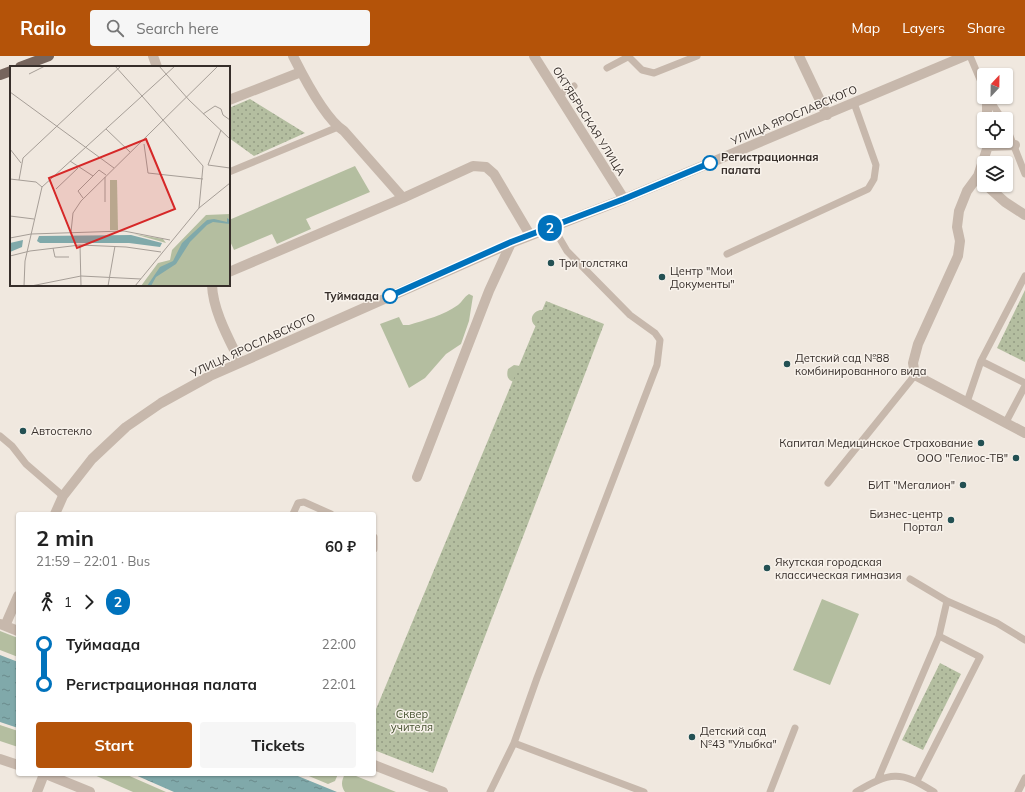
<!DOCTYPE html>
<html lang="en">
<head>
<meta charset="utf-8">
<style>
	:root { --surface:#fff; --page:#f6f6f6; --text:#222; --muted:#767676; --accent:#b45309 }
	body { margin:0; font-family:Mulish,sans-serif; background:var(--page); color:var(--text); height:100vh; display:flex; flex-direction:column; font-size:15px; white-space:nowrap }
	* { box-sizing:border-box; margin:0 }
	p { font-size:13px; color:var(--muted) }
	.icon { flex:none; width:22px; height:22px; fill:none; stroke:currentColor; stroke-width:2; stroke-linecap:round; stroke-linejoin:round }
	.map { position:relative; flex:1; overflow:hidden }
	.side { position:absolute; left:16px; top:456px; width:360px; height:264px; display:flex; flex-direction:column; background:var(--surface); border-radius:4px; box-shadow:0 1px 3px #0004 }
	.side>* { flex:none }
	.badge { padding:0 8px; border-radius:13px; font-size:14px; line-height:26px }
	.needle { width:26px; rotate:22deg }
	.fabs { position:absolute; left:977px; top:12px; display:grid; gap:8px }
	.fabs a { display:grid; place-items:center; width:36px; height:36px; border-radius:4px; background:var(--surface); box-shadow:0 1px 3px #0004; font-size:20px }
	.map>.badge { position:absolute; translate:-50% -50%; box-shadow:0 0 0 2px #fff }
	.legs { display:flex; align-items:center; gap:6px; height:44px; padding:0 20px; font-size:13px }
	.legs p { margin-inline-start:auto }
	.summary { display:flex; align-items:center; justify-content:space-between; height:68px; padding:0 20px }
	h1 { font-size:22px; font-weight:700; line-height:30px }
	.button { display:flex; gap:8px; margin-top:auto; padding:8px 20px }
	.button a { flex:1; height:46px; border-radius:4px; background:var(--accent); color:#fff; font-size:16px; font-weight:700; line-height:46px; text-align:center }
	.button a+a { background:var(--page); color:var(--text) }
	ul { padding:0 20px; list-style:none }
	li { display:flex; align-items:center; gap:14px; height:40px; font-size:15px }
	li i { display:grid; place-items:center; width:6px; height:100%; margin:0 5px; background:currentColor }
	li i::after { content:''; width:10px; height:10px; margin:-5px; border:3px solid; border-radius:50%; background:var(--surface) }
	li p { margin-inline-start:auto }
	li:first-child i { background:linear-gradient(#0000 50%,currentColor 0) }
	li:last-child i { background:linear-gradient(currentColor 50%,#0000 0) }
	header { display:flex; align-items:center; gap:24px; box-sizing:border-box; height:56px; padding:0 20px; background:var(--accent); color:#fff }
	header strong { font-size:19px }
	nav { display:flex; gap:22px; margin-inline-start:auto; font-size:14px }
	.search { width:280px; height:36px; background:var(--page); display:flex; align-items:center; gap:10px; box-sizing:border-box; padding:0 14px; border-radius:4px; color:var(--muted); font-size:15px }
	.map>svg:first-child { display:block }
	.grass { fill:#b4bea0 }
	.park { fill:url(#park-dots) }
	.water { fill:url(#water-ripples) }
	.lines { fill:none; stroke-linecap:round; stroke-linejoin:round }
	.service { stroke:#c7b8ac; stroke-width:7 }
	.minor { stroke:#c7b8ac; stroke-width:10 }
	.tertiary { stroke:#c7b8ac; stroke-width:10 }
	.primary { stroke:#76655d; stroke-width:10 }
	.line-1-casing { stroke:#fff; stroke-width:9 }
	.line-1 { stroke:#0072bc; stroke-width:6 }
	.stop-1-dot { fill:#fff; stroke:#0072bc; stroke-width:2 }
	.poi-dot { fill:#235053; stroke:#f8f2eb; stroke-width:1.5 }
	.labels { text-anchor:middle; stroke-width:3; stroke-linejoin:round; paint-order:stroke }
	.street-label { font-size:11px; fill:#362e2a; stroke:#f8f2eb }
	.stop-label { font-size:11px; font-weight:bold; fill:#362e2a; stroke:#f8f2eb; text-anchor:start }
	.poi-label { font-size:11px; fill:#362e2a; stroke:#f8f2eb; text-anchor:start }
	.park-label { font-size:11px; fill:#465230; stroke:#f8f2eb }
	.inset-road { fill:none; stroke:#a69e97; stroke-width:1 }
	.view { fill:#d62828; fill-opacity:0.15; stroke:#d62828; stroke-width:2 }
	.inset-edge { fill:none; stroke:#362e2a; stroke-width:2 }
</style>
</head>
<body>
<header>
<strong>Railo</strong>
<div class="search"><svg class="icon" aria-label="search" viewBox="0 0 24 24"><circle cx="10" cy="10" r="6"/><path d="M15 15l6 6"/></svg>Search here</div>
<nav><a>Map</a><a>Layers</a><a>Share</a></nav>
</header>
<div class="map">
<svg width="1025" height="736" viewBox="0 0 1025 736">
	<defs>
		<pattern id="park-dots" width="8" height="8" patternUnits="userSpaceOnUse"><rect width="8" height="8" fill="#b4bea0"/><path d="M2 2h.1M6 6h.1" fill="none" stroke="#939b83" stroke-width="1.8" stroke-linecap="round"/></pattern>
		<pattern id="water-ripples" width="26" height="14" patternUnits="userSpaceOnUse"><rect width="26" height="14" fill="#80a9aa"/><path d="M2 4q2-2 4 0t4 0M15 11q2-2 4 0t4 0" fill="none" stroke="#6a8a8b"/></pattern>
	</defs>
	<rect width="100%" height="100%" fill="#f0e8df"/>
	<!-- grass -->
	<path class="grass" d="M355,110l15,26 -64,27 5,10 -34,15 -5,-10 -38,16 -5,-11v-19z
		M469,238l4,2 -4,25 -8,23 -15,10 -21,24 -16,10 -29,-64 19,-7 4,8h6c16,-5 35,-10 49,-20 4,-3 6,-8 11,-11z
		M540,254h3l-5,18c-9,-5 -8,-15 2,-18z
		M514,309l6,1 -5,16c-7,-1 -9,-6 -7,-13z
		M822,543l37,15 -29,71 -37,-15z
		M0,575l18,7v19l-18,-7z
		M0,669l18,6v16l-18,-6z
		M92,718h33l41,18h-33z
		M304,718h34l-3,7 -7,3z
		M345,718h6l45,18h-51c-4,-6 -4,-11 0,-18z"/>
	<!-- park -->
	<path class="park" d="M250,43l55,34 -51,23 -25,-18v-30z
		M1025,234v72l-28,-14z
		M546,245l58,23 -171,449 -59,-23v-36z
		M940,607l21,11 -38,76 -21,-10z"/>
	<!-- water -->
	<path class="water" d="M0,599l18,7v66l-18,-6z
		M133,718h160l44,18h-163z"/>
	<g class="lines">
		<!-- service -->
		<path class="service" d="M628,0l14,14 12,3 43,-17
			M970,0l14,33
			M607,12l21,-11
			M559,39l15,-9
			M988,41l14,22
			M1006,70l19,48
			M229,116l109,-45
			M553,171l14,24 63,64 25,18 5,7 -3,25 -120,313 -23,65 130,49
			M727,198l141,-65 6,-10 2,-14 -22,-62
			M1025,220l-44,85 44,22
			M967,346l14,-41
			M1006,366l19,-36
			M0,380l12,10 14,18 37,32
			M828,427l87,-108
			M293,458l5,-11 6,-1 27,12
			M374,481v12
			M947,545l50,22 28,17
			M878,723l61,-143 8,-35 -37,-22
			M917,725l63,-124 -41,-21
			M490,736l24,-49
			M770,736l25,-64
			M856,736c34,-20 44,-22 78,0
			M1018,736l7,-14"/>
		<!-- minor -->
		<path class="minor" d="M153,0l4,11
			M293,0c10,20 32,63 51,75l59,67 70,-32 13,1 8,7 36,61
			M799,0l28,59
			M987,41v22
			M229,44l72,-28
			M988,85v5l-10,30 -11,15 -8,20 -2,16 3,14 -2,15 -40,88 -5,19 2,12 110,58
			M988,90l27,-1
			M986,129l19,17 20,13
			M229,216l174,-74
			M212,229c1,26 17,54 28,77
			M417,421l72,-186 22,-48
			M0,703l18,6
			M46,718l44,18
			M37,736l7,-18"/>
		<!-- tertiary -->
		<path class="tertiary" d="M534,0l90,143
			M55,458l8,-18 29,-37 34,-32 35,-24 49,-27 301,-133 113,-44 341,-143
			M0,568l18,7
			M5,570l13,-30
			M374,709l69,27"/>
		<!-- primary -->
		<path class="primary" d="M20,11l29,-11
			M0,19l11,-4"/>
	</g>
	<g class="lines">
		<!-- line-1 casing -->
		<g class="line-1-casing">
			<path id="line-1" d="M390,240l121,-54 113,-43 86,-36"/>
		</g>
		<!-- line-1 -->
		<use href="#line-1" class="line-1"/>
	</g>
	<!-- markers -->
	<g class="stop-1-dot">
		<circle cx="710" cy="107" r="7"/>
		<circle cx="390" cy="240" r="7"/>
	</g>
	<g class="poi-dot">
		<circle cx="551" cy="207" r="4"/>
		<circle cx="662" cy="221" r="4"/>
		<circle cx="787" cy="308" r="4"/>
		<circle cx="23" cy="375" r="4"/>
		<circle cx="981" cy="387" r="4"/>
		<circle cx="1016" cy="402" r="4"/>
		<circle cx="963" cy="429" r="4"/>
		<circle cx="951" cy="464" r="4"/>
		<circle cx="767" cy="512" r="4"/>
		<circle cx="692" cy="681" r="4"/>
	</g>
	<g class="labels">
		<!-- street labels -->
		<g class="street-label">
			<text transform="translate(794 59) rotate(-23)" y="4">УЛИЦА ЯРОСЛАВСКОГО</text>
			<text transform="translate(589 65) rotate(58)" y="4">ОКТЯБРЬСКАЯ УЛИЦА</text>
			<text transform="translate(253 289) rotate(-25)" y="4">УЛИЦА ЯРОСЛАВСКОГО</text>
		</g>
		<!-- stop labels -->
		<g class="stop-label">
			<text x="721" y="105">Регистрационная<tspan x="721" dy="13">палата</tspan></text>
			<text x="379" y="244" text-anchor="end">Туймаада</text>
		</g>
		<!-- poi labels -->
		<g class="poi-label">
			<text x="559" y="211">Три толстяка</text>
			<text x="670" y="219">Центр "Мои<tspan x="670" dy="13">Документы"</tspan></text>
			<text x="795" y="306">Детский сад №88<tspan x="795" dy="13">комбинированного вида</tspan></text>
			<text x="31" y="379">Автостекло</text>
			<text x="973" y="391" text-anchor="end">Капитал Медицинское Страхование</text>
			<text x="1008" y="406" text-anchor="end">ООО "Гелиос-ТВ"</text>
			<text x="955" y="433" text-anchor="end">БИТ "Мегалион"</text>
			<text x="943" y="462" text-anchor="end">Бизнес-центр<tspan x="943" dy="13">Портал</tspan></text>
			<text x="775" y="510">Якутская городская<tspan x="775" dy="13">классическая гимназия</tspan></text>
			<text x="700" y="679">Детский сад<tspan x="700" dy="13">№43 "Улыбка"</tspan></text>
		</g>
		<!-- park labels -->
		<g class="park-label">
			<text x="412" y="662">Сквер<tspan x="412" dy="13">учителя</tspan></text>
		</g>
	</g>
	<!-- overview -->
	<g transform="translate(10 10)">
		<rect width="220" height="220" fill="#f0e8df"/>
		<path d="M220,148v72h-89l17,-23 12,-3 2,-10 34,-35zM99,168h25l29,5 3,4 -32,-9z" fill="#b4bea0"/>
		<path d="M100,114h7l1,50h-8z" fill="#b4bea0"/>
		<path d="M217,152l3,2v4l-17,-2 -6,3 -17,17 -14,22 -20,13 -5,9h-4l13,-19 13,-6 9,-18 25,-23 7,-1 13,3zM121,169l31,8 -2,4 -31,-4h-89l-3,-2 2,-5zM13,174l-1,7 -12,5v-9z" fill="#80a9aa"/>
		<path class="inset-road" d="M105,0l27,30M149,0l30,34 41,39M19,8l16,-8M0,26l104,76M132,30l61,70 -4,42M193,48l12,-8 6,3 2,6 7,5M96,63l24,23M211,64l-13,35 22,3M134,78l4,29 55,6M0,83l11,14M60,95l23,15 6,-6 7,5M95,111v25M0,113l26,3 6,5M9,114l4,-22 98,-92M46,123l22,-21M73,132l-5,-7 15,-15M0,150l24,3M61,166l2,-19 8,-12 137,-135M21,168l93,-3 46,9M0,172l21,-4M70,179l1,41M43,182l2,9h14M0,190l20,-5 50,-6 46,2 35,5M14,220l1,-25 17,-74 133,-121M21,220l50,-10 60,3M98,220l7,-40M125,220l64,-78 31,-25"/>
		<path class="view" d="M136,73l29,70 -98,39 -28,-70z"/>
		<rect width="220" height="220" class="inset-edge"/>
	</g>
</svg>
<div class="fabs">
<a><svg class="needle" viewBox="-14 -14 28 28"><path d="M0-13l5 13h-10z" fill="#e53935"/><path d="M0 13l5-13h-10z" fill="#767676"/></svg></a>
<a><svg class="icon" aria-label="locate" viewBox="0 0 24 24"><circle cx="12" cy="12" r="6"/><path d="M12 2v4M12 18v4M2 12h4M18 12h4"/></svg></a>
<a><svg class="icon" aria-label="layers" viewBox="0 0 24 24"><path d="M12 4l9 5-9 5-9-5zM3 14l9 5 9-5"/></svg></a>
</div>
<b class="badge" style="left:550px;top:172px;background:#0072bc;color:#fff">2</b>
<section class="side">
<div class="summary"><div><h1>2 min</h1><p>21:59 – 22:01 · Bus</p></div><b>60 ₽</b></div>
<div class="legs"><svg class="icon" aria-label="walk" viewBox="0 0 24 24"><circle cx="13" cy="4" r="2"/><path d="M13 8l-2 6 4 7M11 14l-3 7M7 12l3-4h3l4 4"/></svg>1<svg class="icon" aria-label="forward" viewBox="0 0 24 24"><path d="M9 5l7 7-7 7"/></svg><b class="badge" style="background:#0072bc;color:#fff">2</b></div>
<ul>
<li><i style="color:#0072bc"></i><b>Туймаада</b><p>22:00</p></li>
<li><i style="color:#0072bc"></i><b>Регистрационная палата</b><p>22:01</p></li>
</ul>
<div class="button"><a>Start</a><a>Tickets</a></div>
</section>
</div>
</body>
</html>
